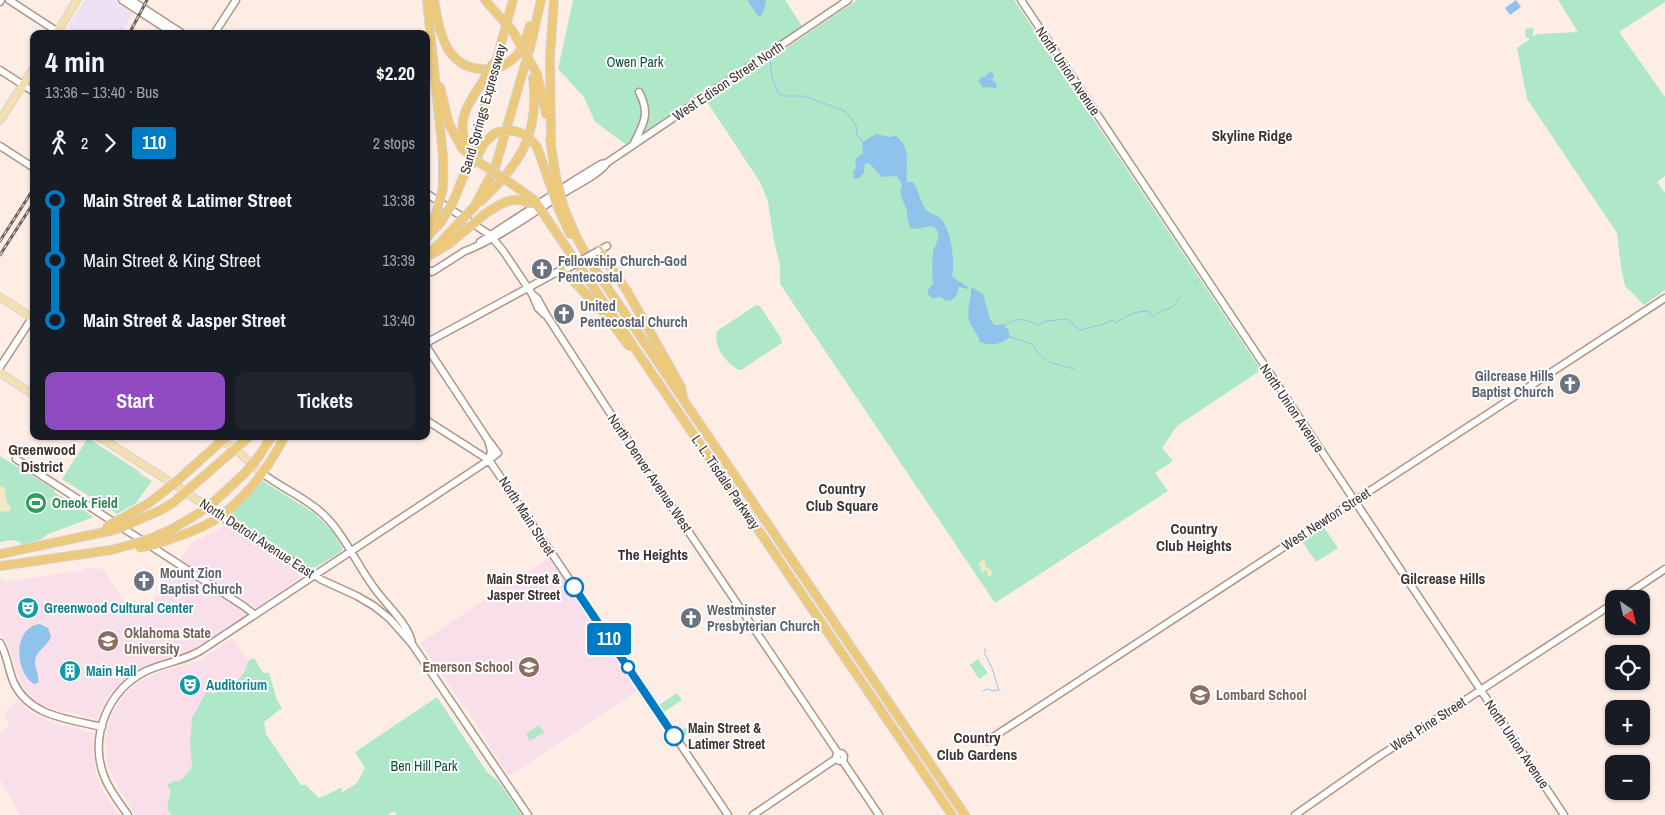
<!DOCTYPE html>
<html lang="en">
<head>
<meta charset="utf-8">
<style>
	:root { --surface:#171b24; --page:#20242c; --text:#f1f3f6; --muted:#9ea1a6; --accent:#8f4bbf }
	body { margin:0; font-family:"Archivo Narrow",sans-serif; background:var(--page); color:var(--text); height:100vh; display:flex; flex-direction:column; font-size:19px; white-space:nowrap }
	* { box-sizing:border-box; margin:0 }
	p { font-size:16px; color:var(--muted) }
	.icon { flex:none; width:28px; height:28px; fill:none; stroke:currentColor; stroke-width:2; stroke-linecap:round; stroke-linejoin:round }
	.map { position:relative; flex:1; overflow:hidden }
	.details { position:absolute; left:30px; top:30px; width:400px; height:410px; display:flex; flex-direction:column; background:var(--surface); border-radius:10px; box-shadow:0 1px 4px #0004 }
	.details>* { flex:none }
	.badge { padding:0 10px; border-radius:4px; font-size:18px; line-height:32px }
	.needle { width:32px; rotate:146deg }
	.fabs { position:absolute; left:1605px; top:590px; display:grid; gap:10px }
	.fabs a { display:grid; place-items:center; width:45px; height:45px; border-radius:10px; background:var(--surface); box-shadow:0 1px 4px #0004; font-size:25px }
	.map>.badge { position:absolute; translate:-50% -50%; box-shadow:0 0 0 2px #fff }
	.legs { display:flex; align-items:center; gap:8px; height:55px; padding:0 15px; font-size:16px }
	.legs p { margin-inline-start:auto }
	.summary { display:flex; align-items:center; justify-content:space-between; height:85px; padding:0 15px }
	h1 { font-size:28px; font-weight:800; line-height:38px }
	.primary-button { display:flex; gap:10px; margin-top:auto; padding:10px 15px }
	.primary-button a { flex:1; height:58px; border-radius:10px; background:var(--accent); color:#fff; font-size:20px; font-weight:800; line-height:58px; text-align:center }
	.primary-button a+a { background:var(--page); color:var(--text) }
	ul { padding:0 15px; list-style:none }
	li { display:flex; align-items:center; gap:18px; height:60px; font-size:19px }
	li i { display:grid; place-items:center; width:8px; height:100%; margin:0 6px; background:currentColor }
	li i::after { content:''; width:12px; height:12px; margin:-6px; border:4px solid; border-radius:50%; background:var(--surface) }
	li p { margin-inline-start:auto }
	li:first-child i { background:linear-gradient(#0000 50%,currentColor 0) }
	li:last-child i { background:linear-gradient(currentColor 50%,#0000 0) }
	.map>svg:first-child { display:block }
	.industrial { fill:#efe1f5 }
	.education { fill:#f8dfe9 }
	.green { fill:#afe8c8 }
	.sand { fill:#f1e7c2 }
	.water { fill:#90c3ec }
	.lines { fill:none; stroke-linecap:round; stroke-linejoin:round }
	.stream { stroke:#90c3ec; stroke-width:1 }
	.secondary-casing { stroke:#ae9588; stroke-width:9 }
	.primary-casing { stroke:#d5d2d1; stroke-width:9 }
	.highway-casing { stroke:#d5d2d1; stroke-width:10 }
	.secondary { stroke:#fff; stroke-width:6 }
	.primary { stroke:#f4dfb0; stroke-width:7 }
	.highway { stroke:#ecc97b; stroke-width:8 }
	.rail-casing { stroke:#6d605b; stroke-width:3 }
	.rail { stroke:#fff; stroke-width:1; stroke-dasharray:4; stroke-linecap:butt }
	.secondary-bridge-casing { stroke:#ae9588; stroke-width:9; stroke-linecap:butt }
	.highway-bridge-casing { stroke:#d5d2d1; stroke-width:10; stroke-linecap:butt }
	.secondary-bridge { stroke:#fff; stroke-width:6 }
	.highway-bridge { stroke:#ecc97b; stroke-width:8 }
	.line-1-casing { stroke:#fff; stroke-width:11 }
	.line-1 { stroke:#007ac2; stroke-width:8 }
	.stop-1-dot { fill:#fff; stroke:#007ac2; stroke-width:2.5 }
	.labels { text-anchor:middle; stroke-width:4; stroke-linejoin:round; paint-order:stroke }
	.park-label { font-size:14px; fill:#095637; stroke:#fff }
	.street-label { font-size:14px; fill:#3e332e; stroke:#fff }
	.worship-label { font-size:14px; font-weight:bold; fill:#5b616d; stroke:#fff; text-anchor:start }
	.leisure-label { font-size:14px; font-weight:bold; fill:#27864d; stroke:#fff; text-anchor:start }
	.stop-label { font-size:14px; font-weight:bold; fill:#3e332e; stroke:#fff; text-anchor:end }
	.culture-label { font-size:14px; font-weight:bold; fill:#0d838f; stroke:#fff; text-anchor:start }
	.education-label { font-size:14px; font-weight:bold; fill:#785e54; stroke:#fff; text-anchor:start }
	.neighbourhood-label { font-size:15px; font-weight:bold; fill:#3e332e; stroke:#fff }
</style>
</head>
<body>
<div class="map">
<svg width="1665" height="815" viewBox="0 0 1665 815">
	<rect width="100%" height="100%" fill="#feede5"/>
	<!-- industrial -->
	<path class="industrial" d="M85,0h29l10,8 9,5 -12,21h-47l-5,-3v-3l-1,-2z"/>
	<!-- education -->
	<path class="education" d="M225,526l71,45 3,4v3l-43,30 -34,-24h-6l-34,-23 -1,-3 9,-14z
		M550,558l88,132 -128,85 -3,-2 -34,-54 -53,-76 81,-54h2l43,-30z
		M175,567l68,41 4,4v4l-51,34 -18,8 -26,7 -18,10 -17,15 -3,-1 -7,9 -10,21 -44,-10 -12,-5 -13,-11 -8,-11 -11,-35 -9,-16v-52l5,3 79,-12 2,-2 17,1 24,37 18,11 6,-2 3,-4v-12z
		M233,638l15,23 -1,10 -20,19 -14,4 -23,49 2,25 -21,23 -4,17 4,7h-35l-21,-33 -8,-19 -2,-22 5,-22 5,-10 7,-11 15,-15 23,-11 40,-12z
		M17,700l15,13 17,9 45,11 -1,20 3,22 5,13 17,27h-98l-20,-36v-47l9,-6 -5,-13z"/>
	<!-- green -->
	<path class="green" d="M573,0h212l17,26 -125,85c-15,5 -24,23 -42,23l-8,11 -32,-23 -11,-25 -26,-28z
		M857,0h157l247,370 -84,56 -15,22 11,13 -18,12 13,18 -173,112 -215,-319v-19l-6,-24 -6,-39 -8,-20 -53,-80z
		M1558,0h107v2l-46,30 46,65v79l-8,6 8,11v97l-21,15 -19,-19 -4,-19 -4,-34 -90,-134 -10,-51 13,-9 -4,-1 -1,-9 8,-1v8l5,-2 40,-2z
		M756,305l4,1 21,32 1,5 -41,27h-3c-13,-9 -25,-22 -21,-39z
		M88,438l52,34v2l12,7 -17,23 -18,10 -55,-35z
		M0,456l55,34 -1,2 40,25 -46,17 -8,6 -18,4c-7,-6 -14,-3 -22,-2z
		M261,480l53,33 18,18 10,16v4l-29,18 -83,-53 -1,-2z
		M1323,526l15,22 -22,14 -15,-22z
		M254,658l9,15h6l8,27 5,8 -18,14 2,12 35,51h5l13,13 24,-11 -2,6 16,-10 8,-15 -10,-16 82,-55 50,75 11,9 24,34h-125l-2,-3h-3l-4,3h-217l-4,-7 4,-17 -4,-6 6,-4h7l12,-13 -2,-25 2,-25 15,-27 6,3c16,-5 32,-15 35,-33z
		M978,659l10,14 -9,6 -9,-14z
		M677,693l5,7 -18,12 -5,-7z
		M696,721l3,5 -18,12 -3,-5z
		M539,725l5,7 -14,9 -4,-7z"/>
	<!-- sand -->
	<path class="sand" d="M3,485l3,8c-2,6 3,11 5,16l-2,3 -4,-1 -5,1v-26l2,1z
		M984,559l2,8 6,4 -1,5h-3v-3l-3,-3 -2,3 -2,-1v-4l-2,-2v-3z"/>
	<!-- water -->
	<path class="water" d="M747,0h19l-2,11 -4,6 -2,-1z
		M1516,0l5,7 -11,8 -5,-7z
		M991,72l3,2 -2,6 4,3 1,3 -2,3 -5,-2 -7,1 -3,-5 -2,-1 3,-5h4l3,-4z
		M877,134l12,3 7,-1c16,12 9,29 11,46h6c6,8 6,16 11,25 3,6 11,7 16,11 12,11 15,46 12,59l16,10v2l-9,-2 -3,9 -4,4 -6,1 -5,-4 -9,1 -4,-4v-5l5,-5c-1,-11 -1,-20 0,-32 1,-6 7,-12 5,-18 0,-3 -2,-5 -4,-7 -7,-3 -15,4 -23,1 -6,-10 -2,-12 -5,-20 -3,-8 -8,-15 -4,-23l-5,-9 -15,1 -12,-13 -5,-1 -1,10 -5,5 -5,1 -1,-8 3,-3 -1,-9 8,-6 -1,-10 10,-7z
		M971,287l12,7 7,25 4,6 13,-1 -3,3 4,2 2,8c-11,8 -17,9 -30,5 -2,-9 -9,-14 -11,-22 -3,-10 3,-22 2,-33z
		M40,624l8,4 3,9c-3,8 -14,13 -16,23 -1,8 5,15 3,23l-4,1c-20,-12 -21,-57 6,-60z"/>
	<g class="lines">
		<!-- stream -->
		<path class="stream" d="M770,59l2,18 6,16 5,3h21l41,15 11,14 1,10 6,7
			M1195,283l4,-3
			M1007,324c10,-7 20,-5 31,1l9,-4 20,-2 13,11 24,-6 9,-4 3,3c10,-7 20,-12 32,-12l3,4 3,1 7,-5 12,-4 8,-11
			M1010,337l22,7 6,9 11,9 25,7
			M985,649v5l7,14 7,23
			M983,691l4,-2 6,2 5,-1"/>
		<!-- secondary casing -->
		<g class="secondary-casing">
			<path id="secondary" d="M9,0l52,34
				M122,0l52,34
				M131,0l52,34
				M1021,0l543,815
				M0,2l1,-2
				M214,34l22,-34
				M0,70l34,22
				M633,145c10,-20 18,-31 6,-53
				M0,146l34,22
				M426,193l64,42 14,17 28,42 6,14 6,6
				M480,242l98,-64 23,-14 6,-1
				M598,251l9,-5
				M463,252c38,-15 70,-39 104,-61 13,-8 31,-16 41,-29l240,-162
				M426,269l6,3 33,-21
				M532,294l5,4 10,18 106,163 185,274
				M426,343l133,-72 7,-2
				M426,346l62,94 3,11 -2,9
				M0,367l34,-52
				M426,420l58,37 5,3 239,355
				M16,459l229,148 10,8
				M262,473c19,15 43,24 61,41 23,22 35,54 55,79 10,13 33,35 34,51l116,171
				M220,516l102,64 35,16 17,10 16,13 22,25
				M1620,599l45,-30
				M0,643c8,13 8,27 14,40 16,34 56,36 88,44
				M987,741l678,-443
				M836 757a4 4 0 1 1 8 0a4 4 0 1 1-8 0Z
				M842,760l37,55
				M128,815c-9,-13 -19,-25 -24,-39 -15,-40 4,-86 42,-105 17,-8 37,-10 54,-20l289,-191 9,-7 -10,-13
				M753,815l84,-57
				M1295,815l80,-56 239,-156"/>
		</g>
		<!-- primary casing -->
		<g class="primary-casing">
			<path id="primary" d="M56,34l21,-34
				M0,120l34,-52
				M0,297l34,22
				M0,373l34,22
				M98,436l88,56 34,24
				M215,436l20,13 27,24"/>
		</g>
		<!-- highway casing -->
		<g class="highway-casing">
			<path id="highway" d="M427,0l16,156v32
				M434,0c3,16 6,38 16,52 16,22 49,23 67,3 7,-8 10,-19 13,-29
				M485,0l7,8
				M496,62l17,-62
				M537,74l9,40
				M440,87l9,37 13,24
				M464,139c-7,-26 10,-42 22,-63
				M550,140l6,37
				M551,144l-1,-89 4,-55
				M537,147l12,34
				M474,163l10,-20 11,-10
				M512,184l22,16
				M481,201c39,-37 59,-67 52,-123
				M453,202l17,-42 23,-85
				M474,207l21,-39 36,-124 10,-44
				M564,208l12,28 14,26 375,553
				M559,210l11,24
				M485,214c15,-10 28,-20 46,-10
				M547,219l405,596
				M426,234l10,-20
				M426,238l15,-16
				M433,250l21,-22
				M599,250l28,41 54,96 2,10
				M427,257l22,-13 14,-12
				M563,270l41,43 25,33
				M259,456l13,-20
				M178,480l39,-35
				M216,500l29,-27
				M121,519l28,-16 18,-14
				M129,524l32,-14 13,-8 76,-66
				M152,538l22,-10 25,-15
				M159,543c19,-6 37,-12 54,-22 31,-19 55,-53 72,-85
				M0,554l114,-24
				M0,566l111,-16 19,-5"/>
		</g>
		<!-- secondary -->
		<use href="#secondary" class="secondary"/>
		<!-- primary -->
		<use href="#primary" class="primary"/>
		<!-- highway -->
		<use href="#highway" class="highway"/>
		<!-- rail casing -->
		<g class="rail-casing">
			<path id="rail" d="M129,34l18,-34
				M0,241l34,-53
				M0,255l34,-53"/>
		</g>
		<!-- rail -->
		<use href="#rail" class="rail"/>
		<!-- secondary-bridge casing -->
		<g class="secondary-bridge-casing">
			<path id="secondary-bridge" d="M568,268l30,-17"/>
		</g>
		<!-- highway-bridge casing -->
		<g class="highway-bridge-casing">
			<path id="highway-bridge" d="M492,8l20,22 25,44
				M486,76l7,-13
				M495,133c17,-6 32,-1 42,14
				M464,139l7,14
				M462,148l12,11 38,25
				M556,177l8,31
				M549,181l10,29
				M534,200l13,19
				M436,214l7,-26
				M441,222l12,-20
				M454,228l20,-21
				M463,232l22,-18
				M217,445l10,-9
				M245,473l14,-17
				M167,489l11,-9
				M199,513l17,-13
				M107,526l14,-7
				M114,530l15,-6
				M130,545l22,-7
				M140,548l19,-5"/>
		</g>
		<!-- secondary-bridge -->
		<use href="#secondary-bridge" class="secondary-bridge"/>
		<!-- highway-bridge -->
		<use href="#highway-bridge" class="highway-bridge"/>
	</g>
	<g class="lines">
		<!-- line-1 casing -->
		<g class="line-1-casing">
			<path id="line-1" d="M574,587l100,149"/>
		</g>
		<!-- line-1 -->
		<use href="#line-1" class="line-1"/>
	</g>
	<!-- icons -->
	<defs>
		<g id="church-disc" transform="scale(1.125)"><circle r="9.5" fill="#6b7280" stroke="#fff"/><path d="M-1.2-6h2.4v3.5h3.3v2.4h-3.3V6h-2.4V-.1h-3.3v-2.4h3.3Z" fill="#fff"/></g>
		<g id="stadium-disc" transform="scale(1.125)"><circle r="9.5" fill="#2e9e5b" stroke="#fff"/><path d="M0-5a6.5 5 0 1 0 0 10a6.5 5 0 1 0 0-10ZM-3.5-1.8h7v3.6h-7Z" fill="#fff"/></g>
		<g id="theatre-disc" transform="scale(1.125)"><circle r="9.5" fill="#0f9aa8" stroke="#fff"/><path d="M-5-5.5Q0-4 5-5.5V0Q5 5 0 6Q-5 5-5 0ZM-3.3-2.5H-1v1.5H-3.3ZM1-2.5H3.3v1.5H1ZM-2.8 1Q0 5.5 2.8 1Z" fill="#fff"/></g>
		<g id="university-disc" transform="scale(1.125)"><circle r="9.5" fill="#8d6e63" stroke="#fff"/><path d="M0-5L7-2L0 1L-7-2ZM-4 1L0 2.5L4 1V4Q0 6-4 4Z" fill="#fff"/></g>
		<g id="school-disc" transform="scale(1.125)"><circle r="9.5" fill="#8d6e63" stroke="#fff"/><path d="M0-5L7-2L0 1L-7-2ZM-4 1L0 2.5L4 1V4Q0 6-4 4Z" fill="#fff"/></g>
		<g id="building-disc" transform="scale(1.125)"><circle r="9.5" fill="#0f9aa8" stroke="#fff"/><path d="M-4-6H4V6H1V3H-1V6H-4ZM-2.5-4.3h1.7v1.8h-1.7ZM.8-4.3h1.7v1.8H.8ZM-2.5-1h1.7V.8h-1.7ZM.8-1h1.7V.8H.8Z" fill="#fff"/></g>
	</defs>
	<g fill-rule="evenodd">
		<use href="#church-disc" x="542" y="269"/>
		<use href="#church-disc" x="564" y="314"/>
		<use href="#church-disc" x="1570" y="384"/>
		<use href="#stadium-disc" x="36" y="503"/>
		<use href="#church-disc" x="144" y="581"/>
		<use href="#theatre-disc" x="28" y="608"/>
		<use href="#church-disc" x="691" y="618"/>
		<use href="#university-disc" x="108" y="641"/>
		<use href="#school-disc" x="529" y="667"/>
		<use href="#building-disc" x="70" y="671"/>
		<use href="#theatre-disc" x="190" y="685"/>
		<use href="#school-disc" x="1200" y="695"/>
	</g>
	<!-- markers -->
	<g class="stop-1-dot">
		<circle cx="574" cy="587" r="9"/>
		<circle cx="628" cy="667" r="6"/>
		<circle cx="674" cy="736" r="9"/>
	</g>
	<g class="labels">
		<!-- park labels -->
		<g class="park-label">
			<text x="635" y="67">Owen Park</text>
			<text x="424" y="771">Ben Hill Park</text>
		</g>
		<!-- street labels -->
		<g class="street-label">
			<text transform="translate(1068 71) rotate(56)" y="5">North Union Avenue</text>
			<text transform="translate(728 81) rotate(-34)" y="5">West Edison Street North</text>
			<text transform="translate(483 109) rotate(-74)" y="5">Sand Springs Expressway</text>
			<text transform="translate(1292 408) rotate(56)" y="5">North Union Avenue</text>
			<text transform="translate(650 473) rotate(56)" y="5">North Denver Avenue West</text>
			<text transform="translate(726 482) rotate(56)" y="5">L. L. Tisdale Parkway</text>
			<text transform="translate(527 516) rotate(57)" y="5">North Main Street</text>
			<text transform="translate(1326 519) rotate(-33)" y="5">West Newton Street</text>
			<text transform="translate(257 538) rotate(33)" y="5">North Detroit Avenue East</text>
			<text transform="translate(1428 724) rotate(-33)" y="5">West Pine Street</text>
			<text transform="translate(1517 744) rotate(56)" y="5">North Union Avenue</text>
		</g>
		<!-- worship labels -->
		<g class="worship-label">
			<text x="558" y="266">Fellowship Church-God<tspan x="558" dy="16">Pentecostal</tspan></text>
			<text x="580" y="311">United<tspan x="580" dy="16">Pentecostal Church</tspan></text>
			<text x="1554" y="381" text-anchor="end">Gilcrease Hills<tspan x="1554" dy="16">Baptist Church</tspan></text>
			<text x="160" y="578">Mount Zion<tspan x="160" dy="16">Baptist Church</tspan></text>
			<text x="707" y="615">Westminster<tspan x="707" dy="16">Presbyterian Church</tspan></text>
		</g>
		<!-- leisure labels -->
		<g class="leisure-label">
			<text x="52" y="508">Oneok Field</text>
		</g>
		<!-- stop labels -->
		<g class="stop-label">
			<text x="560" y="584">Main Street &amp;<tspan x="560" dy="16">Jasper Street</tspan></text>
			<text x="688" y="733" text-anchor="start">Main Street &amp;<tspan x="688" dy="16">Latimer Street</tspan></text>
		</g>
		<!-- culture labels -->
		<g class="culture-label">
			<text x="44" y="613">Greenwood Cultural Center</text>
			<text x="86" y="676">Main Hall</text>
			<text x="206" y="690">Auditorium</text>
		</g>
		<!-- education labels -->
		<g class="education-label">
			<text x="124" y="638">Oklahoma State<tspan x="124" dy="16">University</tspan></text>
			<text x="513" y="672" text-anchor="end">Emerson School</text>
			<text x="1216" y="700">Lombard School</text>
		</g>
		<!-- neighbourhood labels -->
		<g class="neighbourhood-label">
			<text x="1252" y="141">Skyline Ridge</text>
			<text x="42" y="455">Greenwood<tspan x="42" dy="17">District</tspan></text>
			<text x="842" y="494">Country<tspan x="842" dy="17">Club Square</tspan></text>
			<text x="1194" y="534">Country<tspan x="1194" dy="17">Club Heights</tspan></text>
			<text x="653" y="560">The Heights</text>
			<text x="1443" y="584">Gilcrease Hills</text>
			<text x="977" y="743">Country<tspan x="977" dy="17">Club Gardens</tspan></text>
		</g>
	</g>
</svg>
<div class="fabs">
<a><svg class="needle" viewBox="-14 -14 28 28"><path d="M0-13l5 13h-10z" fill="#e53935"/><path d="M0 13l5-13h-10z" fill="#9ea1a6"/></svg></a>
<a><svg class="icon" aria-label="locate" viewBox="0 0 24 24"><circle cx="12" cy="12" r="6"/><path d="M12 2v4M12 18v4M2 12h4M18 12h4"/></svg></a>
<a>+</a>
<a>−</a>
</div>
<b class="badge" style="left:609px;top:639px;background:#007ac2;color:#fff">110</b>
<section class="details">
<div class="summary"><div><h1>4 min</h1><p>13:36 – 13:40 · Bus</p></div><b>$2.20</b></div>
<div class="legs"><svg class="icon" aria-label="walk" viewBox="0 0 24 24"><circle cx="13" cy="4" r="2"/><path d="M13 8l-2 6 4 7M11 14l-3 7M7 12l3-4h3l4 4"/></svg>2<svg class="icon" aria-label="forward" viewBox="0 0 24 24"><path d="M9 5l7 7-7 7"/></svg><b class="badge" style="background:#007ac2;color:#fff">110</b><p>2 stops</p></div>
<ul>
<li><i style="color:#007ac2"></i><b>Main Street &amp; Latimer Street</b><p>13:38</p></li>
<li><i style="color:#007ac2"></i><span>Main Street &amp; King Street</span><p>13:39</p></li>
<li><i style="color:#007ac2"></i><b>Main Street &amp; Jasper Street</b><p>13:40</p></li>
</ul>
<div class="primary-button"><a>Start</a><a>Tickets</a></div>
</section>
</div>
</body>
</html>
